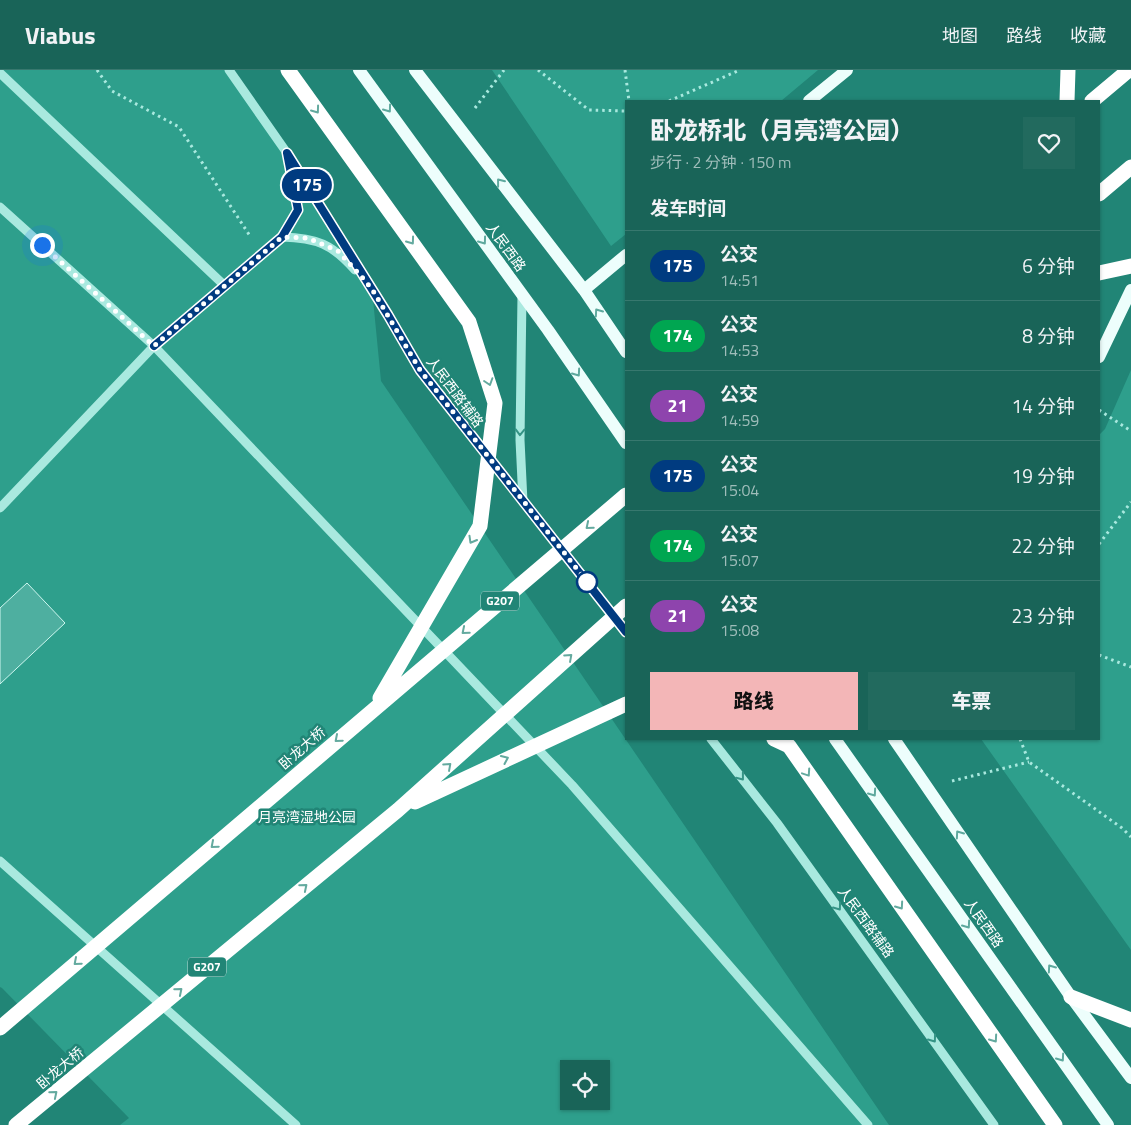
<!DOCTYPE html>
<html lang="zh">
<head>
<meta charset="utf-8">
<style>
	:root { --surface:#196458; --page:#226a5e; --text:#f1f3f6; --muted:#9fbdba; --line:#37786e; --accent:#f3b6b7 }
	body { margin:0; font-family:"Titillium Web","Noto Sans SC",sans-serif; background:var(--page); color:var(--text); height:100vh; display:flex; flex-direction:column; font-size:19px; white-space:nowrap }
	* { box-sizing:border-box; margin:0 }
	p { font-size:16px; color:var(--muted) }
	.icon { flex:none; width:28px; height:28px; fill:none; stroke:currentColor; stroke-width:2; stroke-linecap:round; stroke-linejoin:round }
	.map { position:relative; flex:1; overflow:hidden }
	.panel { position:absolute; left:625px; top:30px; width:475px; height:640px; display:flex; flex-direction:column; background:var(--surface); border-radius:0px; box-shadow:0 1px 4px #0004 }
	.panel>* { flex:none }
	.badge { padding:0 10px; border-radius:16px; font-size:18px; line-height:32px }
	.fabs { position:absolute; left:560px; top:990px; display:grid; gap:10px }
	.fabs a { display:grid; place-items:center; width:50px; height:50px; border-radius:0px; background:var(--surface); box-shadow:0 1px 4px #0004; font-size:25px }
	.you { position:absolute; width:25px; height:25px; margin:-12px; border:4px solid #fff; border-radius:50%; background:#1a73e8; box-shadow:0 0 0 8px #1a73e833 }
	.map>.badge { position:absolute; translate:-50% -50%; box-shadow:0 0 0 2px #fff }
	h2 { padding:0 25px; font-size:19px; line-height:45px }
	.round { display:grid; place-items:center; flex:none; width:52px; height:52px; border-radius:0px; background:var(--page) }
	.headline { display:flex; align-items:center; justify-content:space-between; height:85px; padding:0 25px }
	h1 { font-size:24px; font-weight:800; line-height:38px }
	.primary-button { display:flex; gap:10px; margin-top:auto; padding:10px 25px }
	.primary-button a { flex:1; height:58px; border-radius:0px; background:var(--accent); color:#111; font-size:20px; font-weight:800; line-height:58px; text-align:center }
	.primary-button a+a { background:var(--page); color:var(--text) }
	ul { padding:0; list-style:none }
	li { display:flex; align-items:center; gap:15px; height:70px; padding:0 25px; border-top:1px solid var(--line) }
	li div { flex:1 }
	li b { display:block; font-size:19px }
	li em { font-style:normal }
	li .badge { min-width:55px; font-weight:700; text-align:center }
	header { display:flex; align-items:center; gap:30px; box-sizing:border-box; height:70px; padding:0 25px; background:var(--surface); border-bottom:1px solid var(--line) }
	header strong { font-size:24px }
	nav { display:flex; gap:28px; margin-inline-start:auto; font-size:18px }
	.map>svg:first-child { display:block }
	.green { fill:#2e9f8c; fill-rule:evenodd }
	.pier { fill:#218576 }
	.building { fill:#4eafa0; stroke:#cef7f0 }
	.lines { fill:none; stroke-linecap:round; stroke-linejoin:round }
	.path { stroke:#a9e9df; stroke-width:3; stroke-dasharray:2.5 4; stroke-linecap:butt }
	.minor { stroke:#a9e9df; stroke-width:9 }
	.major { stroke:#edfefc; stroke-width:12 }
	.highway { stroke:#fff; stroke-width:15 }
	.highway-bridge { stroke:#fff; stroke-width:15 }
	.oneway { stroke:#5ea99e }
	.oneway2 { stroke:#64aa9f }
	.oneway3 { stroke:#359486 }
	.line-casing { stroke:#fff; stroke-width:11 }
	.line { stroke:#003b80; stroke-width:8 }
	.walk { stroke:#fff; stroke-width:5; stroke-dasharray:0 9 }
	.stop-dot { fill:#fff; stroke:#003b80; stroke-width:2.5 }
	.labels { text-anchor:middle; stroke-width:5; stroke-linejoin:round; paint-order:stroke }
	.shield { fill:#218576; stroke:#bcdad6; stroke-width:1 }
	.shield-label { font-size:12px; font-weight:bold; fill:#fff }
	.street-label { font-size:14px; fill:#fff; stroke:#218576 }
	.park-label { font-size:14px; fill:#fff; stroke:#218576 }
</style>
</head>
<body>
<header>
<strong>Viabus</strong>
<nav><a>地图</a><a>路线</a><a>收藏</a></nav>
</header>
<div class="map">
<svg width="1131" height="1055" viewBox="0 0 1131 1055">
	<rect width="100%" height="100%" fill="#218576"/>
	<!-- green -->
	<path class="green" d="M0,0h229l143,219 9,92 508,744h-889zM569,999h32v32h-32z
		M492,0h326l-37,31h-155v133l-15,12z
		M1131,300v580l-150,-211h118v-304l6,-6z"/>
	<!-- pier -->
	<path class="pier" d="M0,917l2,1 127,130 -9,7h-120z"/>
	<!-- building -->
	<path class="building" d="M27,513l38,40 -65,61v-76z"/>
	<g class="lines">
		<!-- path -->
		<path class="path" d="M97,0l15,21 67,36 71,109
			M538,0l51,40 37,1
			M625,0l4,31
			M669,31l71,-31
			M475,38l29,-38
			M1099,340l32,21
			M1099,474l32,-42
			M1099,585l32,12
			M1020,669l9,23 93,66 9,9
			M952,711l77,-19"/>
		<!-- minor -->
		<path class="minor" d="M0,3l225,213
			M287,83l101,162 32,55 206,262
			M0,137l154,139 418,439 296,340
			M282,167c35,1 50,7 73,33
			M522,225l-2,145 3,62
			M0,438l154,-162 128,-109 16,-27 -11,-57 -58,-83
			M711,669l66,84 217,302
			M0,791l296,264"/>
		<!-- major -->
		<path class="major" d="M359,0l189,260 78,113
			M415,0l169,220 42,62
			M809,31l38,-31
			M584,220l42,-35
			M1099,287l32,-67
			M835,669l273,386
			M894,669l177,258 60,81"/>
		<!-- highway -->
		<path class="highway" d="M1067,31l1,-31
			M1092,31l37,-31
			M1099,124l32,-27
			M1099,203l32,-7
			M774,669l15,7 266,379
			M1071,927l60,23"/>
		<!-- highway-bridge -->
		<path class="highway-bridge" d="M288,0l181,252 26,81 -15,123 -100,172
			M415,732l211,-98
			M0,958l626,-533
			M16,1055l382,-315 228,-204"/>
	</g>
	<!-- one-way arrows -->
	<defs><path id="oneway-chevron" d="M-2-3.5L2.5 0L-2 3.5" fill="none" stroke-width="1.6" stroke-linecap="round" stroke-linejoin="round" transform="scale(1.25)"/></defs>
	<g class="oneway">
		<use href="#oneway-chevron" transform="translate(388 39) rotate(54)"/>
		<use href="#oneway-chevron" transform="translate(500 112) rotate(-128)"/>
		<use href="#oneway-chevron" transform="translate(483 171) rotate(54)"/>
		<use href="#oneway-chevron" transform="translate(598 242) rotate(-125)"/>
		<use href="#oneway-chevron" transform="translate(577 303) rotate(55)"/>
		<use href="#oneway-chevron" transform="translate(873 723) rotate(55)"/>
		<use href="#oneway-chevron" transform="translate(959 764) rotate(-125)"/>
		<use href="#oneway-chevron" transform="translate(967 855) rotate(55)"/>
		<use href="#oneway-chevron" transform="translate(1051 898) rotate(-125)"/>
		<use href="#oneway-chevron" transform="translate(1061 988) rotate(55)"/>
	</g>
	<g class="oneway2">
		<use href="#oneway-chevron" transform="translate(316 40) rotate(54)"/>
		<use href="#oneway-chevron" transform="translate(411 171) rotate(54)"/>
		<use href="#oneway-chevron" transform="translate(489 312) rotate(72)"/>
		<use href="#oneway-chevron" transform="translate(589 456) rotate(140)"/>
		<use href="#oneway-chevron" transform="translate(472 470) rotate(120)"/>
		<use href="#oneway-chevron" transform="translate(465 561) rotate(140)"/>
		<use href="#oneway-chevron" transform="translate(569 587) rotate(-42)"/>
		<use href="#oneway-chevron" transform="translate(338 669) rotate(139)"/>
		<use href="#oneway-chevron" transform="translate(505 689) rotate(-24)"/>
		<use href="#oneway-chevron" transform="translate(448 696) rotate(-42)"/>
		<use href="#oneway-chevron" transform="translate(807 703) rotate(56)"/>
		<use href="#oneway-chevron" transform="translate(214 775) rotate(139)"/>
		<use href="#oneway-chevron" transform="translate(304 817) rotate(-40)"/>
		<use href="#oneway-chevron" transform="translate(900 836) rotate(55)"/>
		<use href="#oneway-chevron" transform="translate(77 892) rotate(139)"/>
		<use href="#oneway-chevron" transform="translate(179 921) rotate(-40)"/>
		<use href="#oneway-chevron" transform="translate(994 969) rotate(55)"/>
		<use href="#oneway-chevron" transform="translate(54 1024) rotate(-40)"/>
	</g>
	<g class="oneway3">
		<use href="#oneway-chevron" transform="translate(520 362) rotate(91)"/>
		<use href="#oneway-chevron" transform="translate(741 707) rotate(52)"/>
		<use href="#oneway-chevron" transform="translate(838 837) rotate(54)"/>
		<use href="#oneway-chevron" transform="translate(933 969) rotate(54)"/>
	</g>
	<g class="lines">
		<!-- line casing -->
		<g class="line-casing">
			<path id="line" d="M154,276l128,-109 16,-27 -11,-57 101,162 32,55 206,262"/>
		</g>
		<!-- line -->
		<use href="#line" class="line"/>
		<!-- walk -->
		<path class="walk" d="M42,175l112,101 128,-109 26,1 30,13 23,25 11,13 48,81 172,218 -5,-6"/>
	</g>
	<!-- markers -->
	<circle class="stop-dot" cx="587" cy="512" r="10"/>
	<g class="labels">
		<!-- shield labels -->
		<g class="shield">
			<rect x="481" y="521.5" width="38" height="19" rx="4"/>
			<rect x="188" y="887.5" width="38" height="19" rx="4"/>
		</g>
		<g class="shield-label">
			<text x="500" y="535">G207</text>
			<text x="207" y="901">G207</text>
		</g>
		<!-- street labels -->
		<g class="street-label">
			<text transform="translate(506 177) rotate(54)" y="5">人民西路</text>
			<text transform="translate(455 322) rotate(53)" y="5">人民西路辅路</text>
			<text transform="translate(302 678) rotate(-41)" y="5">卧龙大桥</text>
			<text transform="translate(866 852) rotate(54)" y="5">人民西路辅路</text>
			<text transform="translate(984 853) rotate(55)" y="5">人民西路</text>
			<text transform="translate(60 998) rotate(-40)" y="5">卧龙大桥</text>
		</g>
		<!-- park labels -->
		<g class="park-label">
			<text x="307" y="752">月亮湾湿地公园</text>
		</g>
	</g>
</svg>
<div class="fabs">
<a><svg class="icon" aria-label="locate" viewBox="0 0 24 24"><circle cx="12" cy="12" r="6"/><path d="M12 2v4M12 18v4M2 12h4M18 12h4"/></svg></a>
</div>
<div class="you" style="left:42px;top:175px"></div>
<b class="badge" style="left:307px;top:115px;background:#003b80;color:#fff">175</b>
<section class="panel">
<div class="headline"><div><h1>卧龙桥北（月亮湾公园）</h1><p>步行 · 2 分钟 · 150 m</p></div><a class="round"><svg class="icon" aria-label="heart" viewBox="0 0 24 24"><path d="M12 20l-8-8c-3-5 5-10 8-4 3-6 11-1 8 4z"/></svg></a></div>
<h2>发车时间</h2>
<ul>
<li><span class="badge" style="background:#003b80;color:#fff">175</span><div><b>公交</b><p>14:51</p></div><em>6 分钟</em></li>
<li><span class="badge" style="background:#00a651;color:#fff">174</span><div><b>公交</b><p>14:53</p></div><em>8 分钟</em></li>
<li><span class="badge" style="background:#8e44ad;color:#fff">21</span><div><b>公交</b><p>14:59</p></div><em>14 分钟</em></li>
<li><span class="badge" style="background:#003b80;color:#fff">175</span><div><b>公交</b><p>15:04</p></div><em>19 分钟</em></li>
<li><span class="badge" style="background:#00a651;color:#fff">174</span><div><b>公交</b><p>15:07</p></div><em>22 分钟</em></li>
<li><span class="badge" style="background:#8e44ad;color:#fff">21</span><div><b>公交</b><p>15:08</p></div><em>23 分钟</em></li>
</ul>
<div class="primary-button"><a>路线</a><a>车票</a></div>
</section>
</div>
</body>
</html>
